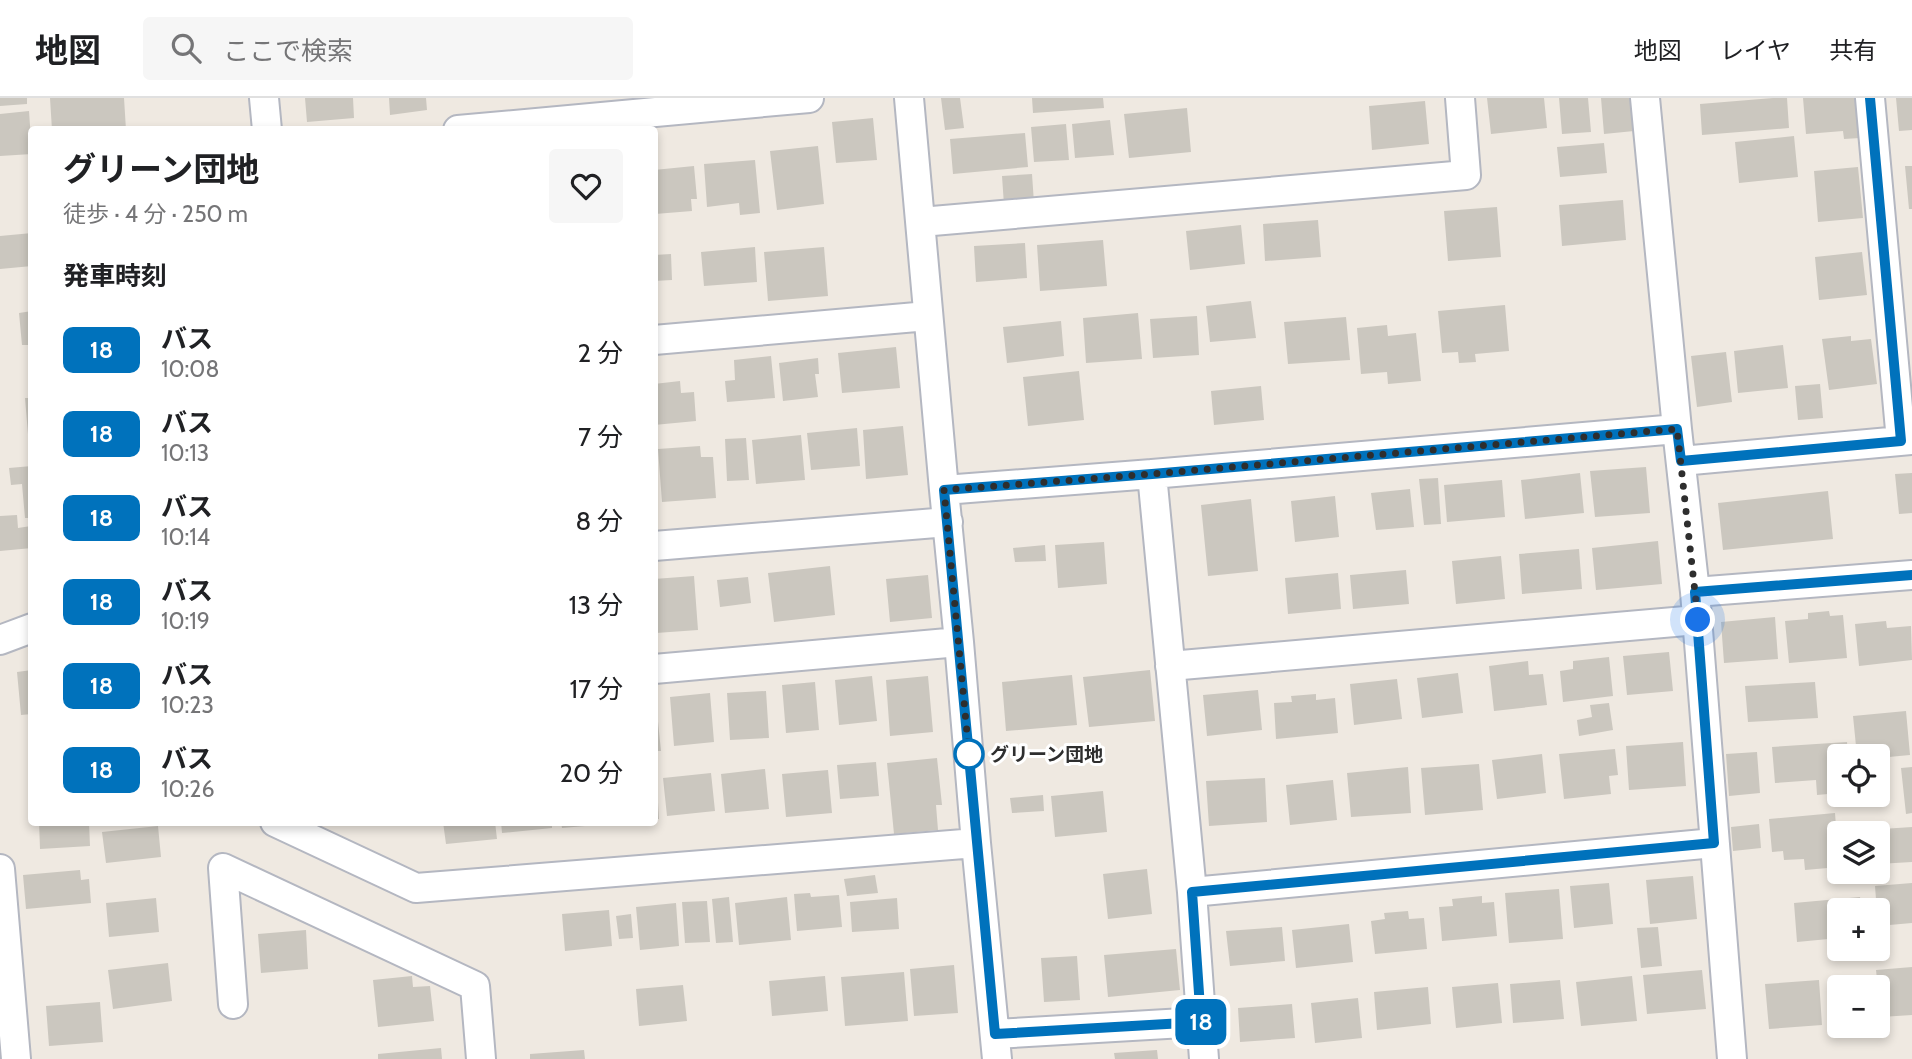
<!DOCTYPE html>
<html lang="ja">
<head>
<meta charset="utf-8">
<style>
	:root { --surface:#fff; --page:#f6f6f6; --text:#202124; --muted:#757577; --line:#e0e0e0 }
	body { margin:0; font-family:Cabin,"Noto Sans JP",sans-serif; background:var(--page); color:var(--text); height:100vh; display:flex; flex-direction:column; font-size:26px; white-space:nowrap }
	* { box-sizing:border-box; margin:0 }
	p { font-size:23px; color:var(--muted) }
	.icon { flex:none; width:38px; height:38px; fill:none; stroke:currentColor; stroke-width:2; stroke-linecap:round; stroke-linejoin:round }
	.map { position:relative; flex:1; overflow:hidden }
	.panel { position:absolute; left:28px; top:28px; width:630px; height:700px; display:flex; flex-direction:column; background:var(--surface); border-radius:7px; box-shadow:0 4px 10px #0003 }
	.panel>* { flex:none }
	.badge { padding:0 14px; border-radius:10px; font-size:24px; line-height:46px }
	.buttons { position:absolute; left:1827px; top:646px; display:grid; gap:14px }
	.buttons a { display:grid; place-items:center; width:63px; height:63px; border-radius:7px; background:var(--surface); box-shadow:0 4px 10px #0003; font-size:35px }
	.you { position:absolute; width:35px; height:35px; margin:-18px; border:5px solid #fff; border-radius:50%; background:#1a73e8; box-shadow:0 0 0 10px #1a73e833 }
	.map>.badge { position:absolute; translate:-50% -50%; box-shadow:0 0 0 4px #fff }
	h2 { padding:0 35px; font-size:26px; line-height:63px }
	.round { display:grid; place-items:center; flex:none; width:74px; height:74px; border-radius:7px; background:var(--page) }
	.headline { display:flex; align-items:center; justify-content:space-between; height:119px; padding:0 35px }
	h1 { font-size:33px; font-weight:700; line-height:52px }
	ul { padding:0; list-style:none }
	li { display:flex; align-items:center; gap:21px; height:84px; padding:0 35px }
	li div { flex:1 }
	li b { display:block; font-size:26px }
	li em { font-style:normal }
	li .badge { min-width:77px; font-weight:700; text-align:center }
	header { display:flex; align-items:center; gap:42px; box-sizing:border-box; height:98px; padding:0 35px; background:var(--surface); border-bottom:2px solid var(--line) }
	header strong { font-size:33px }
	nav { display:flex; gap:38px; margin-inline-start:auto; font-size:24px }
	.search { width:490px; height:63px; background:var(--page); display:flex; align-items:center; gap:18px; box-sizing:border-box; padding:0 24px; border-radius:7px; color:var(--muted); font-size:26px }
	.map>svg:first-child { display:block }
	.building { fill:#cbc7bf }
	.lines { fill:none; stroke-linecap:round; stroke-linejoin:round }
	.minor-casing { stroke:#b4b7c1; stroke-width:32 }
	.minor { stroke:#fff; stroke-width:28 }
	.line-casing { stroke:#fff; stroke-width:16 }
	.line { stroke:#0072bc; stroke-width:10 }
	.walk { stroke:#2e2e2e; stroke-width:7; stroke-dasharray:0 12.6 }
	.stop-dot { fill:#fff; stroke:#0072bc; stroke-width:3.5 }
	.labels { text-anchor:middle; stroke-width:6; stroke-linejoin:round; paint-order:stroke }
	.stop-label { font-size:19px; font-weight:bold; fill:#2e2e2e; stroke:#fff; text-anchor:start }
</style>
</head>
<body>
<header>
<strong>地図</strong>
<div class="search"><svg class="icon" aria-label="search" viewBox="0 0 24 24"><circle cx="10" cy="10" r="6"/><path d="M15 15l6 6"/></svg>ここで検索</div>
<nav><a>地図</a><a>レイヤ</a><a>共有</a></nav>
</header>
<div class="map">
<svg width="1912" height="961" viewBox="0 0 1912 961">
	<rect width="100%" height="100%" fill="#efe9e1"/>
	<!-- building -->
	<path class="building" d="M0,0h27v6l-27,2z
		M50,0h74l2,32h-74z
		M305,0h48l1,20 -47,4z
		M389,0h37l1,12 -37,5z
		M941,0h19l4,30 -19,2z
		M1032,0h71l1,10 -71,5z
		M1487,0h57l3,30 -56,6z
		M1559,0h29l3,34 -29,2z
		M1601,0h29l4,33 -30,3z
		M1773,0h14l2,30 -87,7 -2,-31z
		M1803,0h53l4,40 -16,1 -1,-8 -37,3z
		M1896,0h16v32l-13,1z
		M1425,3l4,43 -57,6 -3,-44z
		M1187,10l4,44 -62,6 -5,-44z
		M29,13l3,43 -32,2v-42z
		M873,20l4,42 -41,3 -4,-41z
		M1110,22l4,35 -39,3 -3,-34z
		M1066,26l3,36 -35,2 -3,-35z
		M1025,35l3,34 -75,7 -3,-35z
		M1794,38l4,41 -59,6 -4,-41z
		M1604,45l3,30 -47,4 -3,-30z
		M818,48l6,58 -47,6 -7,-59z
		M755,62l5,53 -20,2 -1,-12 -32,4 -3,-43z
		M694,68l3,33h-6l1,12 -37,3 -1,-44z
		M1905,68h7v43h-3z
		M1858,69l5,51 -45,4 -4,-51z
		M1032,76l2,29 -30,2 -2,-29z
		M1623,102l3,40 -64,6 -3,-41z
		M1497,109l4,50 -53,4 -4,-50z
		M1318,122l3,37 -56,4 -2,-37z
		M1241,127l4,39 -55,6 -4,-39z
		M32,135v33l-32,3v-33z
		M1103,142l4,46 -67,5 -3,-46z
		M1025,145l2,35 -51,4 -2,-36z
		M755,149l2,35 -53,4 -3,-34z
		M824,149l4,49 -60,5 -4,-49z
		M1862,154l5,43 -48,5 -4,-43z
		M671,156l1,26 -18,1v-26z
		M1251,203l5,37 -46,4 -4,-36z
		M1505,207l4,46 -34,3 1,8 -17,1 -1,-11 -16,1 -4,-42z
		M32,213v34h-10l-3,-32z
		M1138,215l4,46 -56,4 -3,-45z
		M1197,218l2,39 -46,3 -3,-39z
		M1346,219l4,43 -62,4 -4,-42z
		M1061,223l3,35 -57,7 -4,-36z
		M1387,227l1,11 28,-3 5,48 -33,3 -1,-12 -26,2 -4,-46z
		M1851,238v5l20,-2 6,45 -48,6 -7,-51z
		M1783,247l5,43 -50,5 -4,-42z
		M896,249l4,41 -58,5 -4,-40z
		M1726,254l6,50 -35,5 -6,-51z
		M771,258l4,42 -48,4 -2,-21 10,-1 -1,-20z
		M818,260l1,16h-4l3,23 -35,4 -4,-38z
		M1079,273l5,49 -56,6 -5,-49z
		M680,283l1,12 13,-1 2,29 -42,4v-41z
		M1820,286l3,34 -25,2 -3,-34z
		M1261,288l3,34 -50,5 -3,-34z
		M25,300h7v35l-4,1z
		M903,328l5,49 -42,4 -3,-49z
		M857,330l3,38 -49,4 -4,-37z
		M801,337l4,45 -49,4 -4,-44z
		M746,340l3,42 -22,1 -2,-42z
		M700,348l1,11h12l3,41 -54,4 -4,-53z
		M32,368v52h-7l-3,-34 -11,1 -2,-17z
		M1646,369l4,46 -55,4 -5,-46z
		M1580,375l4,40 -59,6 -4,-39z
		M1912,375v40l-13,1 -4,-40z
		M1438,380l3,46 -17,1 -5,-46z
		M1502,382l3,37 -58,5 -3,-37z
		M1410,391l4,38 -38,3 -5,-37z
		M1828,393l5,48 -110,11 -5,-47z
		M1335,398l4,41 -44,5 -4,-41z
		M1251,401l7,72 -50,5 -7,-71z
		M17,417l1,13 13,-2 1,22 -32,3v-35z
		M1658,443l4,43 -66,6 -4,-42z
		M1104,444l3,42 -49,4 -3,-43z
		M1045,447l1,16 -31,1 -2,-14z
		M1579,451l3,40 -60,5 -3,-40z
		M1501,458l4,43 -49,5 -4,-43z
		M830,468l5,49 -61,7 -6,-49z
		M1406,472l3,34 -56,5 -3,-34z
		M1338,475l3,36 -53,5 -3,-36z
		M928,477l4,43 -42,4 -4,-43z
		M694,478l4,54 -42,3 -2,-54z
		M748,479l3,26 -31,4 -3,-27z
		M1829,513l1,5 13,-1 4,43 -58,5 -4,-42 23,-2v-6z
		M1775,519l3,42 -54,4 -3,-41z
		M1886,523l1,7 24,-2 1,34 -53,6 -4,-42z
		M1669,554l4,39 -46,4 -4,-39z
		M1609,559l4,39 -50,6 -3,-31 13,-2v-8z
		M1528,563l1,14 14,-1 4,31 -53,6 -5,-45z
		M32,572v44l-11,1 -4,-43z
		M1150,572l5,51 -66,6 -6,-50z
		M1458,575l5,40 -41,5 -5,-40z
		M1072,577l5,50 -71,6 -4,-49z
		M872,578l5,45 -38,4 -4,-45z
		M928,578l5,56 -43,4 -4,-56z
		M1397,581l5,40 -48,6 -4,-41z
		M815,584l4,48 -33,3 -4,-48z
		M1815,584l3,36 -70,4 -3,-36z
		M1258,592l4,40 -55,6 -4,-41z
		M766,593l3,47 -39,2 -3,-47z
		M710,595l4,49 -40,4 -4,-49z
		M1316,596v6l19,-2 3,35 -62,6 -2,-36 18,-1 -1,-6z
		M656,604l5,49h-7v-48z
		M1609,605l4,27 -34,6 -2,-16 15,-3 -2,-12z
		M1906,613l4,44 -32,3v-2h-21l-4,-40z
		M1683,644l3,44 -57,4 -3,-44z
		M1847,644l1,14h-9v37l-22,2 -1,-15 -41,3 -3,-36z
		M1615,651l3,26 -9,1 2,18 -47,5 -5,-45z
		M1757,654l3,41 -31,3 -3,-42z
		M1542,656l4,39 -49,6 -5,-39z
		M937,660l5,47h-6l2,25 -44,4 -7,-71z
		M876,664l3,34 -39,3 -3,-34z
		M1479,666l4,46 -58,5 -4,-47z
		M1408,669l3,46 -60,4 -4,-44z
		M1912,669v46l-6,1 -5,-46z
		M765,671l4,40 -44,4 -4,-39z
		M828,672l4,43 -46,4 -4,-43z
		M711,675l4,38 -48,5 -4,-38z
		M1265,680l2,44 -58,4 -3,-45z
		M1333,682l4,40 -47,5 -4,-40z
		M654,688h3l2,33h-5z
		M1103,693l4,41 -52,5 -4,-41z
		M1043,697l1,16 -32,2 -2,-15z
		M1835,715l4,54 -34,3 -1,-11 -20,1 -1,-9 -11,1 -3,-33z
		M39,724h50l1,24 -50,3z
		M443,724h52l2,17 -51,5z
		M501,724h51v6l-50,5z
		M561,724h47v2l-46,4z
		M1759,726l2,24 -28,3 -2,-24z
		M158,728l3,31 -55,6 -4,-31z
		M1912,729v35l-34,2v-31h-10l-1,-3z
		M1147,771l5,45 -44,5 -5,-45z
		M80,772l1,10 8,-1 2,24 -65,6 -3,-34z
		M875,777l3,18 -31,3 -3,-17z
		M1693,778l4,43 -47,5 -4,-44z
		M1609,785l4,41 -39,4 -4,-42z
		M1912,785v40l-34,3 -3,-40z
		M1559,791l4,50 -54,4 -4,-50z
		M810,795l1,4 28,-2 3,32 -45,4 -3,-37z
		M1482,798v7l12,-1 3,34 -55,5 -3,-34 14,-1 -1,-7z
		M729,799l4,45 -17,1 -4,-44z
		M787,799l4,43 -52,5 -4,-42z
		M1860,799l2,13h-23v28l-42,4 -3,-39z
		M156,800l3,34 -50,5 -3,-34z
		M897,800l2,31 -47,3 -2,-30z
		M707,803l3,41 -25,1 -3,-41z
		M676,805l3,43 -39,4 -4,-43z
		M609,812l3,36 -47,5 -3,-37z
		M1408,813l1,8 15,-1 3,31 -52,5 -4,-33 14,-2 -1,-6z
		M631,816l2,24 -14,1 -3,-23z
		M1349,826l4,38 -57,6 -4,-38z
		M1282,829l3,34 -55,5 -4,-35z
		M1658,829l4,39 -21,2 -4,-40z
		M306,832l2,39 -47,4 -3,-39z
		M1176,851l4,41 -72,7 -4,-42z
		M1077,858l3,44 -36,2 -3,-44z
		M168,865l4,38 -59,8 -5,-39z
		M954,867l4,48 -44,3 -4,-47z
		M1912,869v48l-31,2 -5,-47z
		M1702,872l4,39 -59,5 -4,-39z
		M904,874l4,49 -63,5 -4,-49z
		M412,878l1,11 17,-1 4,35 -56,6 -5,-47z
		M825,878l3,35 -56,5 -3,-35z
		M1632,878l5,45 -56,5 -5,-44z
		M1870,881l1,8h-32v39l-6,1 -4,-44z
		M1560,882l4,39 -51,4 -3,-39z
		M1819,882l3,45 -53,4 -4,-45z
		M1498,885l4,40 -46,5 -4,-41z
		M683,887l4,36 -48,5 -3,-37z
		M1428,889l3,37 -54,6 -3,-38z
		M1358,900l4,40 -47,5 -4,-40z
		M100,904l3,40 -54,4 -3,-40z
		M1292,906l3,34 -55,4 -2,-34z
		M441,950l1,11h-64v-5z
		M584,952l1,9h-55v-5z
		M1157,952l1,9h-43l-1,-6z"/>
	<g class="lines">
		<!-- minor casing -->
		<g class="minor-casing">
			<path id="minor" d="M264,0l3,32
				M909,0l35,392 15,152 17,201 21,216
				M1645,0l32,331 18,163 37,467
				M1870,0l31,343
				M458,32l351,-32
				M921,124l545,-47 -6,-77
				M654,242l274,-24
				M1681,363l231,-21
				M1152,376l40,418 12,167
				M944,392l208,-16 525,-45
				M654,448l294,-24
				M1695,494l217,-17
				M0,542l32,-12
				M1170,568l527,-46
				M654,571l305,-27
				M275,724l141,66 560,-45
				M0,771l16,190
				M1192,794l522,-49
				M233,906l-10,-136 252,118 6,73
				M995,936l206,-12"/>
		</g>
		<!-- minor -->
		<use href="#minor" class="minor"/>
	</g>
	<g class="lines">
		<!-- line casing -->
		<g class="line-casing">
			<path id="line" d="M1870,0l31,343 -220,20 -4,-32 -525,45 -208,16 51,544 206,-12 -9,-130 522,-49 -19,-251 217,-17"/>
		</g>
		<!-- line -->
		<use href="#line" class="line"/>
		<!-- walk -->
		<path class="walk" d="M969,656l-25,-264 208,-16 525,-45 21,191"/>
	</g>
	<!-- markers -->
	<circle class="stop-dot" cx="969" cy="656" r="14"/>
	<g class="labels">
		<!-- stop labels -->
		<g class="stop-label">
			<text x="990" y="663">グリーン団地</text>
		</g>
	</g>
</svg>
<div class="buttons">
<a><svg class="icon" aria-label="locate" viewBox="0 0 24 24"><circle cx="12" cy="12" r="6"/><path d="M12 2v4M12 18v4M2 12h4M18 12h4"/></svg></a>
<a><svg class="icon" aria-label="layers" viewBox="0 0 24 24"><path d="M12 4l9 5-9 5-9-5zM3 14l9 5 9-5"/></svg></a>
<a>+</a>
<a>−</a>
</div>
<div class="you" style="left:1698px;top:522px"></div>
<b class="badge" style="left:1201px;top:924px;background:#0072bc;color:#fff">18</b>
<section class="panel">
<div class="headline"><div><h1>グリーン団地</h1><p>徒歩 · 4 分 · 250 m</p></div><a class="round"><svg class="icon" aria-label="heart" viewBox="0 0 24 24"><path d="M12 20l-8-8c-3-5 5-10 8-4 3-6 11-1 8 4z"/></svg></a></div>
<h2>発車時刻</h2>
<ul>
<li><span class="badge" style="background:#0072bc;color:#fff">18</span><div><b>バス</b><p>10:08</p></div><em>2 分</em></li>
<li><span class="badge" style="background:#0072bc;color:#fff">18</span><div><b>バス</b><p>10:13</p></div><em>7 分</em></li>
<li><span class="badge" style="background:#0072bc;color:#fff">18</span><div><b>バス</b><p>10:14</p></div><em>8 分</em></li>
<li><span class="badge" style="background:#0072bc;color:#fff">18</span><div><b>バス</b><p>10:19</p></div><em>13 分</em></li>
<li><span class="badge" style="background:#0072bc;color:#fff">18</span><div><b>バス</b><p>10:23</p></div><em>17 分</em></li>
<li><span class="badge" style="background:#0072bc;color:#fff">18</span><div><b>バス</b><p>10:26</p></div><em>20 分</em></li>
</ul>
</section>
</div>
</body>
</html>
